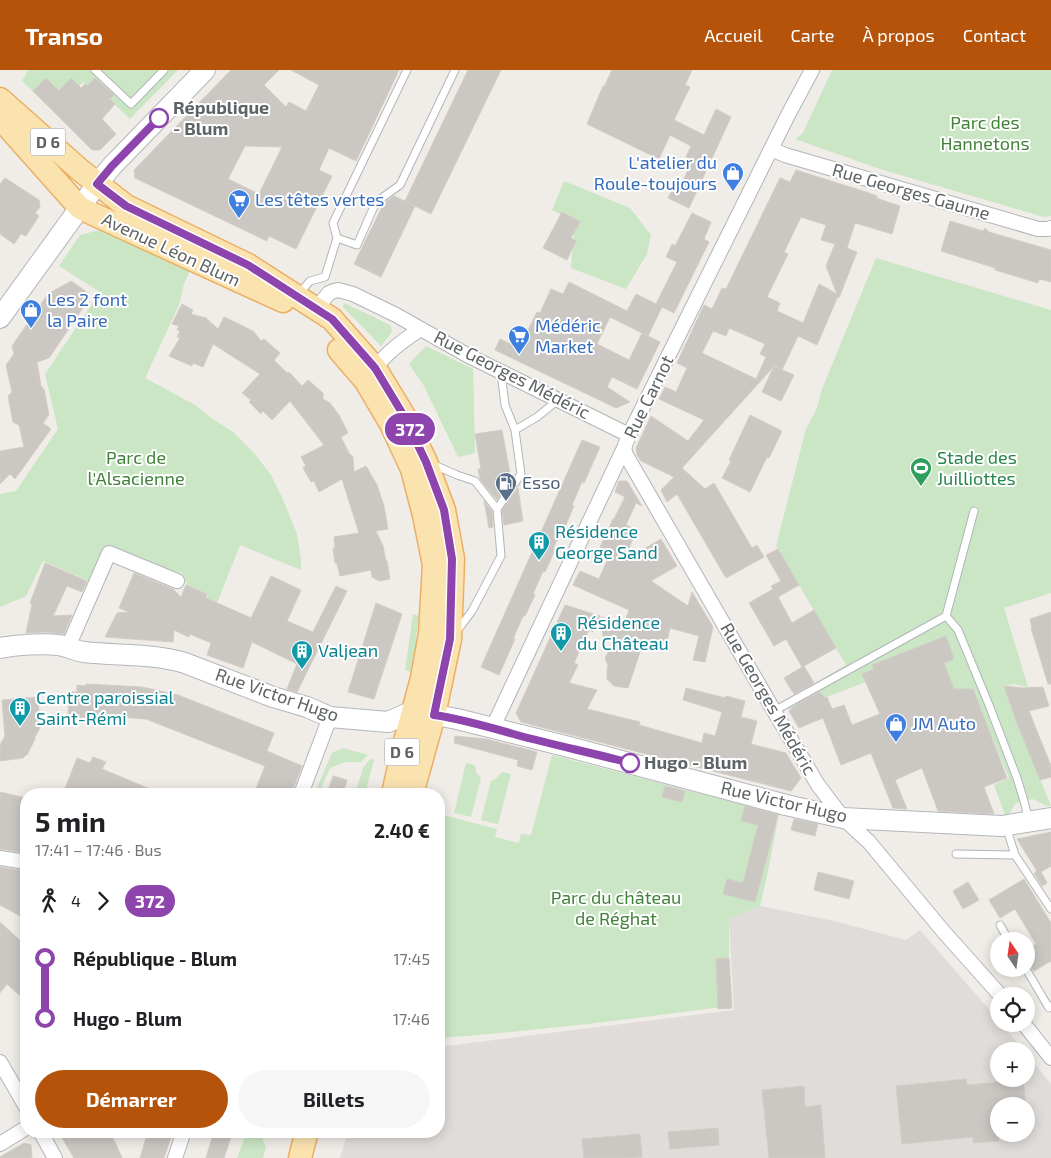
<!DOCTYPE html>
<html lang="fr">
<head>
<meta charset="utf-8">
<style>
	:root { --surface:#fff; --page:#f6f6f6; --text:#202124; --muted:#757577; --accent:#b45309 }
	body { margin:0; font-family:"Exo 2",sans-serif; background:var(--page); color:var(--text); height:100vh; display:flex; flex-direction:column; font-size:19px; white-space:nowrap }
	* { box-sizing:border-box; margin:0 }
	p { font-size:16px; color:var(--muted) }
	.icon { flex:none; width:28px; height:28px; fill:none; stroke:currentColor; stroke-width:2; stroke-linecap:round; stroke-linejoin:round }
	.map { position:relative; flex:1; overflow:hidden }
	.panel { position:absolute; left:20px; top:718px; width:425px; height:350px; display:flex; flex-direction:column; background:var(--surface); border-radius:20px; box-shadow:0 2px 12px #0003 }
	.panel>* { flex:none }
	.badge { padding:0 10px; border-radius:16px; font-size:18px; line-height:32px }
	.needle { width:32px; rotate:347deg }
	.tools { position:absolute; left:990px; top:862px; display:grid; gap:10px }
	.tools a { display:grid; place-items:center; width:45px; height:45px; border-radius:50%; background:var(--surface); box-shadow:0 2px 12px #0003; font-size:25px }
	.map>.badge { position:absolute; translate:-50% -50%; box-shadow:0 0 0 2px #fff }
	.legs { display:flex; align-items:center; gap:8px; height:55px; padding:0 15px; font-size:16px }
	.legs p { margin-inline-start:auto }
	.head { display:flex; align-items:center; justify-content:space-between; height:85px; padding:0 15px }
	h1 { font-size:28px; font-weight:700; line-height:38px }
	.button { display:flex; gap:10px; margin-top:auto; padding:10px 15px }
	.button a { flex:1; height:58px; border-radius:30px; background:var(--accent); color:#fff; font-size:20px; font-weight:700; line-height:58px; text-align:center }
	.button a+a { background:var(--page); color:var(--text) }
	ul { padding:0 15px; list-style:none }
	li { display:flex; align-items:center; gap:18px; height:60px; font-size:19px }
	li i { display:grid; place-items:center; width:8px; height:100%; margin:0 6px; background:currentColor }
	li i::after { content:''; width:12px; height:12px; margin:-6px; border:4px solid; border-radius:50%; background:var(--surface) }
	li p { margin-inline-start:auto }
	li:first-child i { background:linear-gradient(#0000 50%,currentColor 0) }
	li:last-child i { background:linear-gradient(currentColor 50%,#0000 0) }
	header { display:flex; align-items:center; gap:30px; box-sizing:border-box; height:70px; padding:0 25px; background:var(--accent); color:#fff }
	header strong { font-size:24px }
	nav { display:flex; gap:28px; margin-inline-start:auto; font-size:18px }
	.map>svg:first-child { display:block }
	.industrial { fill:#dfdcd9; fill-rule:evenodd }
	.green { fill:#cae6c5 }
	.building { fill:#cbc7c3; stroke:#d4cdc5; fill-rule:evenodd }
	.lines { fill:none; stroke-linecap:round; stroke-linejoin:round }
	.lane-casing { stroke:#b2b5b8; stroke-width:9 }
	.street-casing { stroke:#b2b5b8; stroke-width:16 }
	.secondary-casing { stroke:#b3b7bb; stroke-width:22 }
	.primary-casing { stroke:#ebaf64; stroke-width:25 }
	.lane { stroke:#fff; stroke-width:7 }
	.street { stroke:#fff; stroke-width:14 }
	.secondary { stroke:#fff; stroke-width:20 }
	.primary { stroke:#fbe3b0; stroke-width:22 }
	.line-1-casing { stroke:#fff; stroke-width:11 }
	.line-1 { stroke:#8e44ad; stroke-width:8 }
	.stop-1-dot { fill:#fff; stroke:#8e44ad; stroke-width:2.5 }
	.labels { text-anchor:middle; stroke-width:4; stroke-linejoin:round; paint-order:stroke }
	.shield { fill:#fff; stroke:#8e9294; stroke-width:1 }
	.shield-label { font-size:16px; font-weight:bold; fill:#5e6366 }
	.stop-label { font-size:18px; font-weight:bold; fill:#5e6366; stroke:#fff; text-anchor:start }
	.park-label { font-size:18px; fill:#418239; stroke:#fff }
	.shop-label { font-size:18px; fill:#366cbe; stroke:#fff; text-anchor:start }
	.street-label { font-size:18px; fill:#5e6366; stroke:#fff }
	.leisure-label { font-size:18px; fill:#27864d; stroke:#fff; text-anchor:start }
	.service-label { font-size:18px; fill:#4e5e75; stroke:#fff; text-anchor:start }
	.culture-label { font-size:18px; fill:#0d838f; stroke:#fff; text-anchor:start }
</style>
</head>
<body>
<header>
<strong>Transo</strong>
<nav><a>Accueil</a><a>Carte</a><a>À propos</a><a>Contact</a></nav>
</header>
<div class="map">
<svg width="1051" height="1088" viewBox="0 0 1051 1088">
	<rect width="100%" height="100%" fill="#f0ece7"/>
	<!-- industrial -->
	<path class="industrial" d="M760,836l74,15 72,19 14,-10 79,91v3h2l24,27h-26v28h27v-26l25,31v74h-711l8,-27h91v-84l295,-37 -5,-91zM999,1036h27v28h-27z"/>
	<!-- green -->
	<path class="green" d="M28,0h150l-48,49 -20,-19 -5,4 -22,-22 -29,30 -32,-31z
		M832,0h219v146l-7,1 -164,-48 -85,-30 8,-6z
		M564,111l66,27 21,27 -4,19 -21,35 -55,-21 4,-46 -23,-12z
		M104,159l86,42 -6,13 -5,21 -34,73 50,27 15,12 23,15 21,21 17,22 11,22 15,37 4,26v10l-61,-25 -23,58 -10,-5 1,-4 -21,-9 -5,-12 -48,-14 -27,-13 -7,8 -11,27 -46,-20 -17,35 -26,11v-113l16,-3 42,-62 -13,-55 55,-82 -41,-26 21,-31z
		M876,188l175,52v283l-47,15 24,79 -15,-3 -9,2 13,37 34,83h-4l-14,-7 -17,4 -7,11 -4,1 -11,-30 15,-7 -22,-52 -53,-59 20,-8 -8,-23 -80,46 -76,29 -6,-10 62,-36 -70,-119 30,-117 11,-21 5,-19z
		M344,233l30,14 17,9 1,6 -11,14 -38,-39v-2z
		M426,276l47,23 2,84 -17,4 -34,-71 -15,-22z
		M413,544l6,2 -3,21 5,4 -6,32 -10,-3z
		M343,678l25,7 -7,7h-16l-15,6 -11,25 -2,-5 15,-35z
		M552,685l227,59 -11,57 -8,35 -31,13v87c-96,13 -193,25 -290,32v-224l58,15 -2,8 24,6 2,-9 10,1z
		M371,688l3,2 -9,34h-10l8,-26z
		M466,693l9,2 1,8 5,5 -10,39 -17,-4z
		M502,702l9,2 -13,50 -17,-4 10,-39 6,-3z
		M247,1061h12l7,16 -3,11h-26z"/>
	<!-- building -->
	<path class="building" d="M231,0h48l-15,15 22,22 3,-5 17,9 13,-26 -28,-15h108l-43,91 -27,-13 -10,22 13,6 -36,73 -27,-13 -2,5 -132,-63 -1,-8zM245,76l37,1 -23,47 -31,-15z
		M468,0h33l-70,144 -26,-13z
		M612,0h80l-7,15 5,2 -16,33 30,15 12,-26 15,8 -42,91 -21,-10 9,-18 5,3 10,-22 -6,-4 5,-11 -21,-11 -11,24 -72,-35 16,-38 1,1z
		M46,8l13,13 12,-13 10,10 4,-4 2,2 8,-8 19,17 -4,4 5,5 -13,15 14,15 -16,16h-8l-59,-59z
		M796,100l70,22 11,4 -1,2 24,8 -8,28 -37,-11 -8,25 10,4 -18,46 -1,-2 -21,49 -19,-9 -16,34 12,5 -13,26 -19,-9 12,-26 7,3 -6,-4 -93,103 23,21 9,-6 38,65 5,-3 7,12 -38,21 -49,-84 -10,8 -6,-12 13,-13 -33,-16 -4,-6 -1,-7 15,-32 37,25 16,-21 -45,-21 6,-12 11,5 11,-24 -10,-5 27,-58 8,4 10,-21 4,1 54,-111 10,4zM801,147l25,8 -5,15 14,4 -9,22 11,28 -18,-10 -16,39 -26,-12 3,-8 -13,-6 21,-43 -4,-2zM729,258l36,16 -5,10 6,3 -10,22 -54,-26 11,-22 13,5z
		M5,108l34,22 1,7 -5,6 4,3 -13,20 -5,-2 -7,10 -14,-10v-50z
		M394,126l21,10 -34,71 -27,-13 30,-61z
		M562,142l18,10 -9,16 5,3 -9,19 -24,-12z
		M692,143l19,9 -7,17 5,3 -35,71 -12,-6 -14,29 -38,-19 -13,27 32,16 13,-27 18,9 -23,47 -25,-12 -5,10 23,15 -14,6 -121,-58 5,-11 15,7 2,-4 4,2 16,-32 3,1 11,-24 12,5 6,-12 58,29 9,-17 20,10 21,-42 -11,-5 6,-13 3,2z
		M950,151l33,10 2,-3 4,4 62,18v32l-12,-3 -1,4 -43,-13v-2l-54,-17z
		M71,211l17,12 -5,8v7l-34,50 -12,4 4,24 3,3 5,26 -6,8 8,6 -36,50 -5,-5 -10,10v-33l24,-4 -5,-22 -6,-3 -5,-26 4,-4 -6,-27 8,-11 -2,-8 36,-52z
		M182,234l11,6 -2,4 15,4 12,11 6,-12 19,9 11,6 7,9 3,-2 16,14 -6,7 12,12 4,1 12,13 6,-6 15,13v6l7,4 9,12 9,18 -7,4 8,16 4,4 1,15 12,-6 11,19 7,21 4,23 -12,2 7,15 3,15h1l3,18 -11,2 -7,-4 -1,-7 -31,6 -3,-12 -2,-1 -2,-15h2l-1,-11 25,-4 -17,-54 -23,13 -5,-11 -3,1 -8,-14 3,-2 -5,-9 23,-12 -34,-44 -18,19 -9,-9 -2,3 -12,-12 2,-2 -9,-7 18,-19 -47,-30 -10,23 -10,-4 -1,3 -23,-10 11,-18 -3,-1 3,-6 -3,-1 2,-4 -7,-2z
		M750,345l32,16 -13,27 -2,-1 -17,35 -28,-14 9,-17 -2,-1z
		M502,360l9,49 -14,21 -17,-21 -2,-10h3l-6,-35z
		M582,370l18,7 -16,36 -2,-1 -10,23 2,1 -9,21 -2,-1 -10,23 2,1 -10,22 -2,-1 -10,23 2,1 -10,21h-2l-10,23h2l-16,36 -18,-8z
		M619,411h8l15,25 -6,-3 -10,22 11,5 -14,31 38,-22 16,27 -26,15 37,25 4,-14 21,35 -8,35 -12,-2 6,-24 -29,-8 -4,17 -15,-5 -1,2 -6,-2 -16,48 -14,-2 -7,-7v-9l1,-4 -3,-8 10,-17 -12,-5 -2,-19 23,7 5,-14 -56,-25 7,-14 19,8 12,-27 -11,-5 13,-28h1l11,-22 -10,-5z
		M518,418l5,33 -19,4 -2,-15z
		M484,431l8,10 1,16 -4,1z
		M778,479l21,36 -21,12 14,26 22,-13 22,38 -32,18 10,17 -20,11 -10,-16 18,-11 -16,-28 -12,7 -25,-43 24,-14 -2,-3 10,-5 -15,-26z
		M45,493l42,18 -5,11 -15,-6 -14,30 19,-1 -8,19 -19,-2 -19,1 6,-29 -2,-1z
		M134,503l39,16 8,8 5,-12 21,9 -1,4 45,20 20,-42 30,14 -14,31 26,11 23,-46 11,5 -50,101 -10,-3 10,-25 -45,-22 -9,26 -36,-13 4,-12 -21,-9 -1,3 -15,-7 -1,12 -68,-5 12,-24 12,-1 -10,-4z
		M376,533l26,11 -28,85 -26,-7z
		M565,535l35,11 -7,16 -4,-2 -15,33 4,2 -9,18 28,7 -10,19 53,13 -1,3 63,18 2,-10 11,3 7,-24 -39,-12 3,-12 39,10 1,-2 19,5 -4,16 16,4 -6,23 35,9 15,25 -10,13 -270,-69 -5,-9z
		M1051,542v72h-3l-17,-56h1l-2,-9z
		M946,566l8,23 -10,4 10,26h19l34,89 -23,9 10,27 -56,-3 -16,-43 -27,12 12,29 -14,-1 -22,-55 -30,12 -18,-47 -24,10 -10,-17 10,-8 21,-11 4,6 3,-1 5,12 12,-4 8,20 28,-11 -18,-40 12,-5 -2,-4z
		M86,614l56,3 36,8 96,38 -7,18 35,15 -11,28h-37l11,-28 -119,-47 -27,-2v2l-51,-2 1,-25h8v-7l8,1z
		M1004,616l19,2 20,-1 6,19 -20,5 22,55v11l-11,3 -23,-57z
		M38,627l2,31 -5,9v2l-8,16h-1l-3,3 -23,3v-16l5,-9 -3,-36z
		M455,666l31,3 51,13 -5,18 -15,-4 1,-6 -64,-17z
		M93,687l13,5 -4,7 60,25h-99l14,-36 13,5z
		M333,706l14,4 -4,14h-16z
		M665,716l20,5 -3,11 -20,-5z
		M0,722l26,6 -4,24 4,1v30l-26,-4z
		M745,736l33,9 -23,87 -32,-8 4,-15 16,4 15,-58 -17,-4z
		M794,749l24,5 -3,12 -24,-6z
		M1051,762v34l-10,6 6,11 -5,3 -8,-13 3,-2 -20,-32z
		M0,797l26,4v48l-26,-14z
		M818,802l36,9 -5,18 -35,-9z
		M1024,809l27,44v38l-17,10 -4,-5 -4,-2v-14l10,-6 -21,-35 -15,9 -11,-18z
		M968,812l11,18 -16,9 -10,-18z
		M0,852l26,24v55l-19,-17 -7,9z
		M729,888l3,50 -14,1 -2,-50z
		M966,1009l1,6 56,-5 3,26h-27v35l-26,2v-6l-71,7 -6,-58z
		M804,1016l1,21 16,-2 4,53h-56l-7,-68z
		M718,1058l1,17 -49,4 -2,-17z
		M70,1061h40l12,27h-48l-13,-22z
		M148,1061h25l-9,27h-24z
		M214,1061h19l-9,27h-18z
		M640,1064l2,23 -18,1h-40l-2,-19z
		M24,1073l7,2 1,13h-32v-1z"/>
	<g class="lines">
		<!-- lane casing -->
		<g class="lane-casing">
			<path id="lane" d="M95,0l36,34 33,-34
				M337,168l20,7 19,-43 24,-17 55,-115
				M296,220l7,-1 7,-8 15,-4 12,-39 -4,-15 74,-153
				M515,360l22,-13 21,-17
				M432,394l25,11 18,6 22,28 4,47 -29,55 -15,20
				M497,439l24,-35 -6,-44 -10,-25 -4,-32
				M946,546l12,14 31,75 28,73 7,23 5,20
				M774,641l172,-95 28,-105
				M956,784l59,1 -6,-19 -1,-8
				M1015,785l36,54
				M1000,855l9,16
				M1026,899l23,39 2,-2"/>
		</g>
		<!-- street casing -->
		<g class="street-casing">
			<path id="street" d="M771,79l14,6 253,74h10l3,-1
				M316,239l13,-16 5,-2 4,-1 15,4 43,21 71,40 162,80
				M371,302c16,-19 29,-30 50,-43
				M624,378l2,7 148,256 44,74 25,33 26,24 74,89 58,65
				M68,577l41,-94 68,28
				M493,657l131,-279 5,-13 159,-320 24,-45
				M301,724l29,-77
				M0,788l26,4
				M1024,954l27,34
				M0,992l26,45
				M40,1061l15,27
				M0,1074l26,-16
				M175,1088l9,-27"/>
		</g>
		<!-- secondary casing -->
		<g class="secondary-casing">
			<path id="secondary" d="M0,248l97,-134 15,-18 93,-96
				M0,578c16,-3 42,-5 58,-3 9,1 17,6 26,7 34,4 67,1 101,11l88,34 34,10 23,10 58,5 25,-11 44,8 112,28 217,58 57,13 159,8 49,-8"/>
		</g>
		<!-- primary casing -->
		<g class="primary-casing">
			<path id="primary" d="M0,29l80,71 46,36 122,59 84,54 43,49 29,48 22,46 18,48 9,49 -3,80 -16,76 -22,79
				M0,48l80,90 203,93
				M339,280l26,30 26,44 21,45 12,46 10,50 -4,69 -8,44 -18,67 -11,49
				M300,1088l7,-27"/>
		</g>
		<!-- lane -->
		<use href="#lane" class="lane"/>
		<!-- street -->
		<use href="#street" class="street"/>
		<!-- secondary -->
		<use href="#secondary" class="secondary"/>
		<!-- primary -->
		<use href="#primary" class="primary"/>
	</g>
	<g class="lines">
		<!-- line-1 casing -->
		<g class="line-1-casing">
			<path id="line-1" d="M159,48l-47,48 -15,18 29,22 122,59 84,54 43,49 29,48 22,46 18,48 8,49 -2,80 -16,76c28,4 55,12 83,20 37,10 75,18 113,28"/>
		</g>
		<!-- line-1 -->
		<use href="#line-1" class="line-1"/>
	</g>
	<!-- icons -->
	<defs>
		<g id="shop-pin" transform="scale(1.125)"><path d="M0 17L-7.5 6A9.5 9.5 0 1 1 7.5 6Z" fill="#3f7fe0" stroke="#fff"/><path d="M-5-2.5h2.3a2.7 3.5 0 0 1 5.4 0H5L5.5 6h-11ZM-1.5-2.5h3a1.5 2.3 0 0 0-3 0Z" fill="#fff"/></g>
		<g id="supermarket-pin" transform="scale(1.125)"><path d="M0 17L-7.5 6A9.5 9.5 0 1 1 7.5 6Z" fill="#3f7fe0" stroke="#fff"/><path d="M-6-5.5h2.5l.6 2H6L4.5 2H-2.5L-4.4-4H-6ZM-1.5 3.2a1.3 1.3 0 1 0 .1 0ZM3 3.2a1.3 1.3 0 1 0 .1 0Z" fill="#fff"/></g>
		<g id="stadium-pin" transform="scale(1.125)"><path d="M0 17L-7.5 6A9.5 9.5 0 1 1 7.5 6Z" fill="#2e9e5b" stroke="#fff"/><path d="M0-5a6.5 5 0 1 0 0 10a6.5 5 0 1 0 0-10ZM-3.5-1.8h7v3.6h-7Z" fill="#fff"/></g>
		<g id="fuel-pin" transform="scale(1.125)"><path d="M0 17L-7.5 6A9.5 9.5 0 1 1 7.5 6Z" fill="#5c6f8a" stroke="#fff"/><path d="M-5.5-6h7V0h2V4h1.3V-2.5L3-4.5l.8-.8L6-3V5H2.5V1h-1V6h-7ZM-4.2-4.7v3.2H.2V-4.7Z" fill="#fff"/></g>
		<g id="building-pin" transform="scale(1.125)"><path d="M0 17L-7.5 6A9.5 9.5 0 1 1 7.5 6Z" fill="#0f9aa8" stroke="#fff"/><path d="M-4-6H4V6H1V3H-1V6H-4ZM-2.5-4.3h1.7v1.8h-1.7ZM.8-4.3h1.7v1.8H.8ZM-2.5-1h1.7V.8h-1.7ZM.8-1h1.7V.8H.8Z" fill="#fff"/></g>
	</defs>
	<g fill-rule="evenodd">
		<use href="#shop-pin" x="733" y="103"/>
		<use href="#supermarket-pin" x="239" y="130"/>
		<use href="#shop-pin" x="31" y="240"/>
		<use href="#supermarket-pin" x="519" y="266"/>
		<use href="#stadium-pin" x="921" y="398"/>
		<use href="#fuel-pin" x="506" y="413"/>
		<use href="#building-pin" x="539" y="472"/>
		<use href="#building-pin" x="561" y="563"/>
		<use href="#building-pin" x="302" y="581"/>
		<use href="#building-pin" x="20" y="638"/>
		<use href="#shop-pin" x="896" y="654"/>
	</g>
	<!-- markers -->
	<g class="stop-1-dot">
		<circle cx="159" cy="48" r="9"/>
		<circle cx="630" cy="693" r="9"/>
	</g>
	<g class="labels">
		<!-- shield labels -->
		<g class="shield">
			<rect x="30.5" y="58.5" width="35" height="27" rx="4"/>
			<rect x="384.5" y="668.5" width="35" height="27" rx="4"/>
		</g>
		<g class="shield-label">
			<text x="48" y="78">D 6</text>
			<text x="402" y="688">D 6</text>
		</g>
		<!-- stop labels -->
		<g class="stop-label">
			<text x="173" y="44">République<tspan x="173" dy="21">- Blum</tspan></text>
			<text x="644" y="699">Hugo - Blum</text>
		</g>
		<!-- park labels -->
		<g class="park-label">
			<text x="985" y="59">Parc des<tspan x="985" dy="21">Hannetons</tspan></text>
			<text x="136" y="394">Parc de<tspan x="136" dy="21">l'Alsacienne</tspan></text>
			<text x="616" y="834">Parc du château<tspan x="616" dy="21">de Réghat</tspan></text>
		</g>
		<!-- shop labels -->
		<g class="shop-label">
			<text x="717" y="99" text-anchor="end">L'atelier du<tspan x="717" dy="21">Roule-toujours</tspan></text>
			<text x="255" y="136">Les têtes vertes</text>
			<text x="47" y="236">Les 2 font<tspan x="47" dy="21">la Paire</tspan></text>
			<text x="535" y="262">Médéric<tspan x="535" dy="21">Market</tspan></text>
			<text x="912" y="660">JM Auto</text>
		</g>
		<!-- street labels -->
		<g class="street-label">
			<text transform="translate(911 122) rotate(16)" y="6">Rue Georges Gaume</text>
			<text transform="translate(171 180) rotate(25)" y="6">Avenue Léon Blum</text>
			<text transform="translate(512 305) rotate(27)" y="6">Rue Georges Médéric</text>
			<text transform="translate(649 327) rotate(-64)" y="6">Rue Carnot</text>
			<text transform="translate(277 625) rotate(19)" y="6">Rue Victor Hugo</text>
			<text transform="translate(768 629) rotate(60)" y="6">Rue Georges Médéric</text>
			<text transform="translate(784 732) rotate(13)" y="6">Rue Victor Hugo</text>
		</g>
		<!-- leisure labels -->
		<g class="leisure-label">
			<text x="937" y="394">Stade des<tspan x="937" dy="21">Juilliottes</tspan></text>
		</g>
		<!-- service labels -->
		<g class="service-label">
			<text x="522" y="419">Esso</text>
		</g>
		<!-- culture labels -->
		<g class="culture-label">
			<text x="555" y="468">Résidence<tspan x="555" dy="21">George Sand</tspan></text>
			<text x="577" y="559">Résidence<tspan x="577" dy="21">du Château</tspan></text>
			<text x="318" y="587">Valjean</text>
			<text x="36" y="634">Centre paroissial<tspan x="36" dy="21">Saint-Rémi</tspan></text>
		</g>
	</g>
</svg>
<div class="tools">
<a><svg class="needle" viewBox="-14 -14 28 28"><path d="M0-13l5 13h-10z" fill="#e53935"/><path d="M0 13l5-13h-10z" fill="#757577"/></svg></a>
<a><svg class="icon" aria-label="locate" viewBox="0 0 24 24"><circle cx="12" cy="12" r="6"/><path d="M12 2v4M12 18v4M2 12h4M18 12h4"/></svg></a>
<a>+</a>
<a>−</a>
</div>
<b class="badge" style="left:410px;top:359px;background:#8e44ad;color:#fff">372</b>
<section class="panel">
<div class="head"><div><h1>5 min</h1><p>17:41 – 17:46 · Bus</p></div><b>2.40 €</b></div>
<div class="legs"><svg class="icon" aria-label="walk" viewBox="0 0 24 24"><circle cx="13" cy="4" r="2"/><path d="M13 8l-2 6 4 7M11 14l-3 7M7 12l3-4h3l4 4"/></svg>4<svg class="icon" aria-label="forward" viewBox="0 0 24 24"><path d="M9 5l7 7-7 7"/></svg><b class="badge" style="background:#8e44ad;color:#fff">372</b></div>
<ul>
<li><i style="color:#8e44ad"></i><b>République - Blum</b><p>17:45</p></li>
<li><i style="color:#8e44ad"></i><b>Hugo - Blum</b><p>17:46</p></li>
</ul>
<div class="button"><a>Démarrer</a><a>Billets</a></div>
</section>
</div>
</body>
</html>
